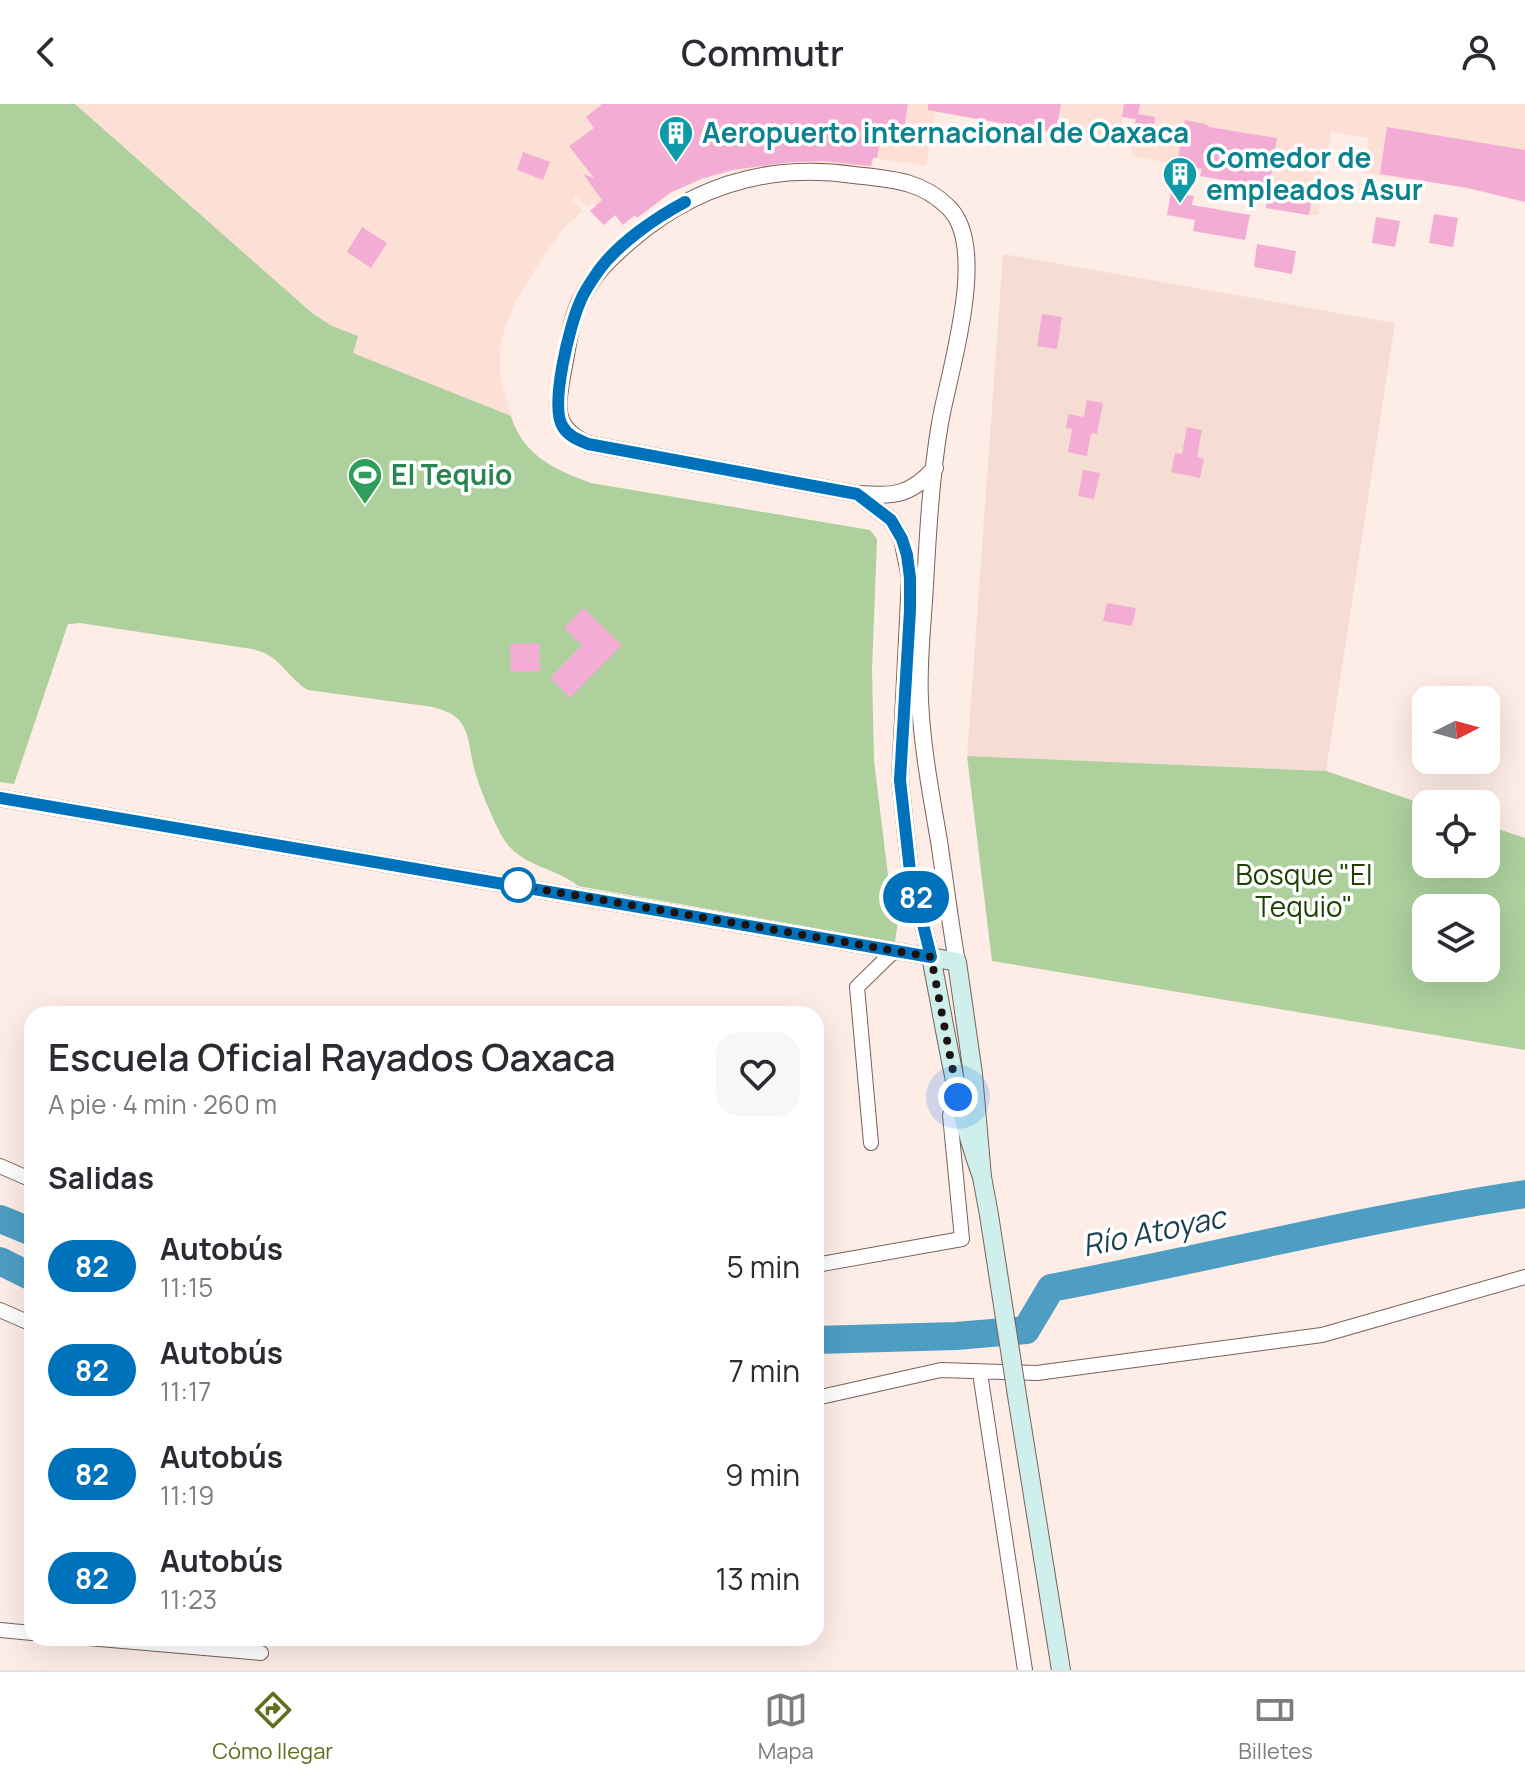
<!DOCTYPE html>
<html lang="es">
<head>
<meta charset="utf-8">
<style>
	:root { --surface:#fff; --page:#f7f7f7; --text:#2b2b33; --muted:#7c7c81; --line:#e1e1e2; --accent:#5e701e }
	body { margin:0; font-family:Manrope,sans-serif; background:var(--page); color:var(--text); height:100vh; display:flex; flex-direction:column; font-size:30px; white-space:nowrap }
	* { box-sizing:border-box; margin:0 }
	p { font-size:26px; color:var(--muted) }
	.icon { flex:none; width:44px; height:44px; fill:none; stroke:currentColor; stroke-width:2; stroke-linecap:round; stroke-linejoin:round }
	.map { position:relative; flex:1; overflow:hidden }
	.drawer { position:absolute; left:24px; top:902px; width:800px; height:640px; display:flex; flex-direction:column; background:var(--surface); border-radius:24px; box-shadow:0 8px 32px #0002 }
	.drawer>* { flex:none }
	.badge { padding:0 16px; border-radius:26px; font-size:28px; line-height:52px }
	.needle { width:52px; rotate:84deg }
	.tools { position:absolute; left:1412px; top:582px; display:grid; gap:16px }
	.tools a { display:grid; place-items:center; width:88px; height:88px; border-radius:16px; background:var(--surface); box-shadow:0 8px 32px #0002; font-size:40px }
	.you { position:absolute; width:40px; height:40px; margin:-20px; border:6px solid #fff; border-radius:50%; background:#1a73e8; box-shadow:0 0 0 12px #1a73e833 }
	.map>.badge { position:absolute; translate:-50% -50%; box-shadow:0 0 0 4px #fff }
	h2 { padding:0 24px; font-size:30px; line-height:72px }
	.round { display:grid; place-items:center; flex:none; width:84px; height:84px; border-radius:24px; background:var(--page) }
	.headline { display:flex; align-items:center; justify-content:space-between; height:136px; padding:0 24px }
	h1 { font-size:38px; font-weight:600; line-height:60px }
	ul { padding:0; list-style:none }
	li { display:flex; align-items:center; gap:24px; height:104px; padding:0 24px }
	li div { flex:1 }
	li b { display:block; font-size:30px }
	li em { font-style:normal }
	li .badge { min-width:88px; font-weight:700; text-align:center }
	header { display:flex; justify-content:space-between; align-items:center; height:104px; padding:0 24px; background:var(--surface); font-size:36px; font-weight:600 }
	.tabs { display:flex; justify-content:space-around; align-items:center; height:112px; border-top:2px solid var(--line); background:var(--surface); font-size:22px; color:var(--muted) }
	.tabs a { display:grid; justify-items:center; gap:4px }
	.tabs .current { color:var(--accent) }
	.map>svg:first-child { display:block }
	.built { fill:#fde0d5 }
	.industrial { fill:#f5ddd3 }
	.green { fill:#add09d; fill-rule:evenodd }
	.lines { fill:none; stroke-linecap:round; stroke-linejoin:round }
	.river { stroke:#4d9ec2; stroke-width:28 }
	.building { fill:#f3add5 }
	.minor-casing { stroke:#786158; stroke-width:16 }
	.tertiary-casing { stroke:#786158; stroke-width:18 }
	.secondary-casing { stroke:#786158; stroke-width:20 }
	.minor { stroke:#fff; stroke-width:14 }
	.tertiary { stroke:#fff; stroke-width:16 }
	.secondary { stroke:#ceefec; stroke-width:18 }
	.secondary-bridge-casing { stroke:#786158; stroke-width:20; stroke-linecap:butt }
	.secondary-bridge { stroke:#ceefec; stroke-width:18 }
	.line-casing { stroke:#fff; stroke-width:18 }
	.line { stroke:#0072bc; stroke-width:12 }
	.walk { stroke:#1d1310; stroke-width:8; stroke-dasharray:0 14.4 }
	.stop-dot { fill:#fff; stroke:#0072bc; stroke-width:4 }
	.labels { text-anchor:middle; stroke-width:7; stroke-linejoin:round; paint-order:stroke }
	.culture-label { font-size:28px; font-weight:bold; fill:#0d838f; stroke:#fff; text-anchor:start }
	.leisure-label { font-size:28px; font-weight:bold; fill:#27864d; stroke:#fff; text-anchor:start }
	.park-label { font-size:28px; fill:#1c4100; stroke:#fff }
	.water-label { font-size:30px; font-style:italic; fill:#1d4151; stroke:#fff }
</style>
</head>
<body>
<header><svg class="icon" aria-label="back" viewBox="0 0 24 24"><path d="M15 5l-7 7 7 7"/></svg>Commutr<svg class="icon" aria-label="person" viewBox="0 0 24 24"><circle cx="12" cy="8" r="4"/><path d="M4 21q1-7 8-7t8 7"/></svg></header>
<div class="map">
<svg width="1525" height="1566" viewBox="0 0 1525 1566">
	<rect width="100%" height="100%" fill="#feede6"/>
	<!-- built -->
	<path class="built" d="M75,0h1450v98l-73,-17 -89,-12 6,-35 -38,-6 -13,83h-9l-43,-7 2,-21 -68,-11v-7l-69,-13 2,-37 -10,-1 -4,28 -183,-34 -10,54 -53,-8 -3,12 -68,-8 -70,9 -31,8 -31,14 -33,25 -3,-3 -11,10 -8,-10 -6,6 -17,-18 -5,4 -11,-11 -3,4 10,11 -22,20 -20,29 -26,43 -11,27 -4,20v25l11,41 -158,-63 5,-17 -26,-10 -20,-13z"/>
	<!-- industrial -->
	<path class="industrial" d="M1003,150l392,69 -69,448 -359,-15z"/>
	<!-- green -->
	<path class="green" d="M0,0h75l237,209 20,13 26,10 -5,17 158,63c12,40 45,54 80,67l279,47 7,9 -5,131 2,91 14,114 10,47 -3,20 -317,-56c-27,-22 -61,-18 -79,-55 -9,-19 -19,-41 -25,-63 -4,-15 -4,-34 -14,-47 -7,-8 -17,-11 -27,-14l-125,-17c-23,-14 -27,-35 -56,-41l-172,-26 -12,1 -54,160 -14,-2z
		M967,652l359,15 100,34v59h60v-39l39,13v212l-533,-89zM1426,804h60v60h-60z"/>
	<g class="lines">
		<!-- river -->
		<path class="river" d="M0,1115l32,13
			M0,1157l32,16
			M816,1236l140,-4 70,-6 25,-42c158,-30 315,-70 474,-94"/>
	</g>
	<!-- building -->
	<path class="building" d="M602,0h306l-4,26 -22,-3 -5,31h-4l-2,8 -47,-5 -32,1 -60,8 -31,9 -31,14 -33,25 -2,-3 -12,10 -8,-10 -11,10 -14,-14 12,-11 -19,-26 11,4 -25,-32 25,-18 -8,-11z
		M928,0h133l-5,29 -128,-23z
		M1124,0h16l-2,10 17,3 -3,22 -19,-4 3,-16 -14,-2z
		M1185,16l21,4 3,3 68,11 -7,43 21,4 -1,5 12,1 -2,10 11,2 -2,12 -43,-7 3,-24 -1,4 -68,-12 2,-7 -25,-5z
		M1387,23l138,23v52l-57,-14 -88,-14z
		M523,48l27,10 -7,18 -26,-10z
		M1171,88l23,4 -2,9 58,10 -5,25 -52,-9 2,-11 -28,-5z
		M1434,110l24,4 -5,29 -24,-4z
		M1376,113l24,4 -5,26 -23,-4z
		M362,123l25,16 -16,25 -24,-16z
		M1257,140l39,7 -4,23 -38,-7z
		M1042,210l20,3 -5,32 -20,-3z
		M1087,296l16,3 -6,31 -6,-1 -4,23 -19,-4 4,-23 -6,-1 2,-14 16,3z
		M1187,323l15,3 -5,27 7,2 -4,19 -29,-6 4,-19 7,1z
		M1083,366l17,3 -6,26 -16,-3z
		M1107,499l29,5 -4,18 -29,-5z
		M583,504l39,37 -52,53 -20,-20 32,-33 -18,-17z
		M539,539l1,28 -29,1 -1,-28z"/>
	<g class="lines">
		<!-- minor casing -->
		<g class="minor-casing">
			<path id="minor" d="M871,1039l-14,-156 38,-37
				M0,1062l32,14
				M816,1161l146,-26 -12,-124 8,-18
				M0,1206l32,14
				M980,1269l45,297
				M816,1294l125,-28 96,3 285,-38 203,-58
				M0,1526l32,3
				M88,1534l173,15"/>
		</g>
		<!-- tertiary casing -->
		<g class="tertiary-casing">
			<path id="tertiary" d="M935,364c-26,29 -42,28 -78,26l-269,-50c-37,-17 -31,-38 -25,-73 5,-24 7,-50 18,-72 12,-24 28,-40 48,-57 64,-56 140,-79 225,-67 36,4 67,5 94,32 42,39 1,164 -8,216 -9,54 -12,108 -15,162 -2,38 -7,77 -5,115 2,47 11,94 19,141 6,40 11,81 18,121
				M0,694l931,159 -21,-86 -10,-91 10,-202 -8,-39 -11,-19 -34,-26"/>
		</g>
		<!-- secondary casing -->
		<g class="secondary-casing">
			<path id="secondary" d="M982,1073c-26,-71 -36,-146 -51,-220l26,5 16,112 9,103 7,38
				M1018,1298l43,268"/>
		</g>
		<!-- minor -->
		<use href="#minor" class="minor"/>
		<!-- tertiary -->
		<use href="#tertiary" class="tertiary"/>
		<!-- secondary -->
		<use href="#secondary" class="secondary"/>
		<!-- secondary-bridge casing -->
		<g class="secondary-bridge-casing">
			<path id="secondary-bridge" d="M989,1111l29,187"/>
		</g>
		<!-- secondary-bridge -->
		<use href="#secondary-bridge" class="secondary-bridge"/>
	</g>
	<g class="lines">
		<!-- line casing -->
		<g class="line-casing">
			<path id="line" d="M0,694l931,159 -21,-86 -10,-91 10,-170v-32l-3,-23 -5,-16 -11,-19 -34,-26 -269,-50c-9,-4 -20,-8 -25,-17 -14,-20 7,-103 17,-125 4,-11 12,-22 19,-32 20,-27 56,-52 86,-68"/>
		</g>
		<!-- line -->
		<use href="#line" class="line"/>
		<!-- walk -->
		<path class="walk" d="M518,781l-14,-2 427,74 27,140"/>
	</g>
	<!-- icons -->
	<defs>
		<g id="building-pin" transform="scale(1.8)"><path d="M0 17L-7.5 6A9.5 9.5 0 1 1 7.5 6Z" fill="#0f9aa8" stroke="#fff"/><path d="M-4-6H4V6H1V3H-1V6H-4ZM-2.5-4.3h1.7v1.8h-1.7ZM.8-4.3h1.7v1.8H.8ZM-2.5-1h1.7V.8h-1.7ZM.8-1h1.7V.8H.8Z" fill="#fff"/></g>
		<g id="stadium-pin" transform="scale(1.8)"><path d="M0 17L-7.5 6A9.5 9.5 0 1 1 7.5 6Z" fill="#2e9e5b" stroke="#fff"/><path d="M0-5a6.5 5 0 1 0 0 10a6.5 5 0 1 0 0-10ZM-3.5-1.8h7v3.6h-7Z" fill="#fff"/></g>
	</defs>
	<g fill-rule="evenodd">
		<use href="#building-pin" x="676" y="29"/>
		<use href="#building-pin" x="1180" y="70"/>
		<use href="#stadium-pin" x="365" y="371"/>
	</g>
	<!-- markers -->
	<circle class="stop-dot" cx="518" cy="781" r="16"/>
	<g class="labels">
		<!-- culture labels -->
		<g class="culture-label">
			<text x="702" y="39">Aeropuerto internacional de Oaxaca</text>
			<text x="1206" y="64">Comedor de<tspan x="1206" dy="32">empleados Asur</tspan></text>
		</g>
		<!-- leisure labels -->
		<g class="leisure-label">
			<text x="391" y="381">El Tequio</text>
		</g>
		<!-- park labels -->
		<g class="park-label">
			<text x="1304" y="781">Bosque "El<tspan x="1304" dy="32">Tequio"</tspan></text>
		</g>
		<!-- water labels -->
		<g class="water-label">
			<text transform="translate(1154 1128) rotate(-12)" y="10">Río Atoyac</text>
		</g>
	</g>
</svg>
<div class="tools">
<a><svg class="needle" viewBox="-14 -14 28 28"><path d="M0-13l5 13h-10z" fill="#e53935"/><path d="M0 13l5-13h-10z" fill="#7c7c81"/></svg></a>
<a><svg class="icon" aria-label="locate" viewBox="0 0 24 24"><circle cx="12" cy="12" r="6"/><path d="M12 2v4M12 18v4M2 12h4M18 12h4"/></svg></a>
<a><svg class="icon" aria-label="layers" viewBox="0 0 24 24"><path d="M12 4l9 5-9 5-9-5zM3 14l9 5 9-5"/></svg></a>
</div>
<div class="you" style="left:958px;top:993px"></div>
<b class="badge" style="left:916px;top:793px;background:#0072bc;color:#fff">82</b>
<section class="drawer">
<div class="headline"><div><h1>Escuela Oficial Rayados Oaxaca</h1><p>A pie · 4 min · 260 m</p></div><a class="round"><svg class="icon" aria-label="heart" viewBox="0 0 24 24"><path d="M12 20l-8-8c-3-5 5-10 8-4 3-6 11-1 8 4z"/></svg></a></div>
<h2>Salidas</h2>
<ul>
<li><span class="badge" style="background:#0072bc;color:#fff">82</span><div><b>Autobús</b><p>11:15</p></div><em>5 min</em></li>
<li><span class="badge" style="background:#0072bc;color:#fff">82</span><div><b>Autobús</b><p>11:17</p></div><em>7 min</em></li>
<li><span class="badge" style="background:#0072bc;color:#fff">82</span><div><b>Autobús</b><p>11:19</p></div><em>9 min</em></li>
<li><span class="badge" style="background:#0072bc;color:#fff">82</span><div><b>Autobús</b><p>11:23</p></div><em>13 min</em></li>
</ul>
</section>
</div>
<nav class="tabs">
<a class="current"><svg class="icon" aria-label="directions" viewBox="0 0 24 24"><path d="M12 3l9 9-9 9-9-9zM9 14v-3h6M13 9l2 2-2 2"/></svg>Cómo llegar</a>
<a><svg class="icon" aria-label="map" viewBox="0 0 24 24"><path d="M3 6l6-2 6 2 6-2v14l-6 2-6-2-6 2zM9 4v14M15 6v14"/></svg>Mapa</a>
<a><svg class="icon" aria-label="tickets" viewBox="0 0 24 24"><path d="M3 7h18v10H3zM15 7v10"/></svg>Billetes</a>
</nav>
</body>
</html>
